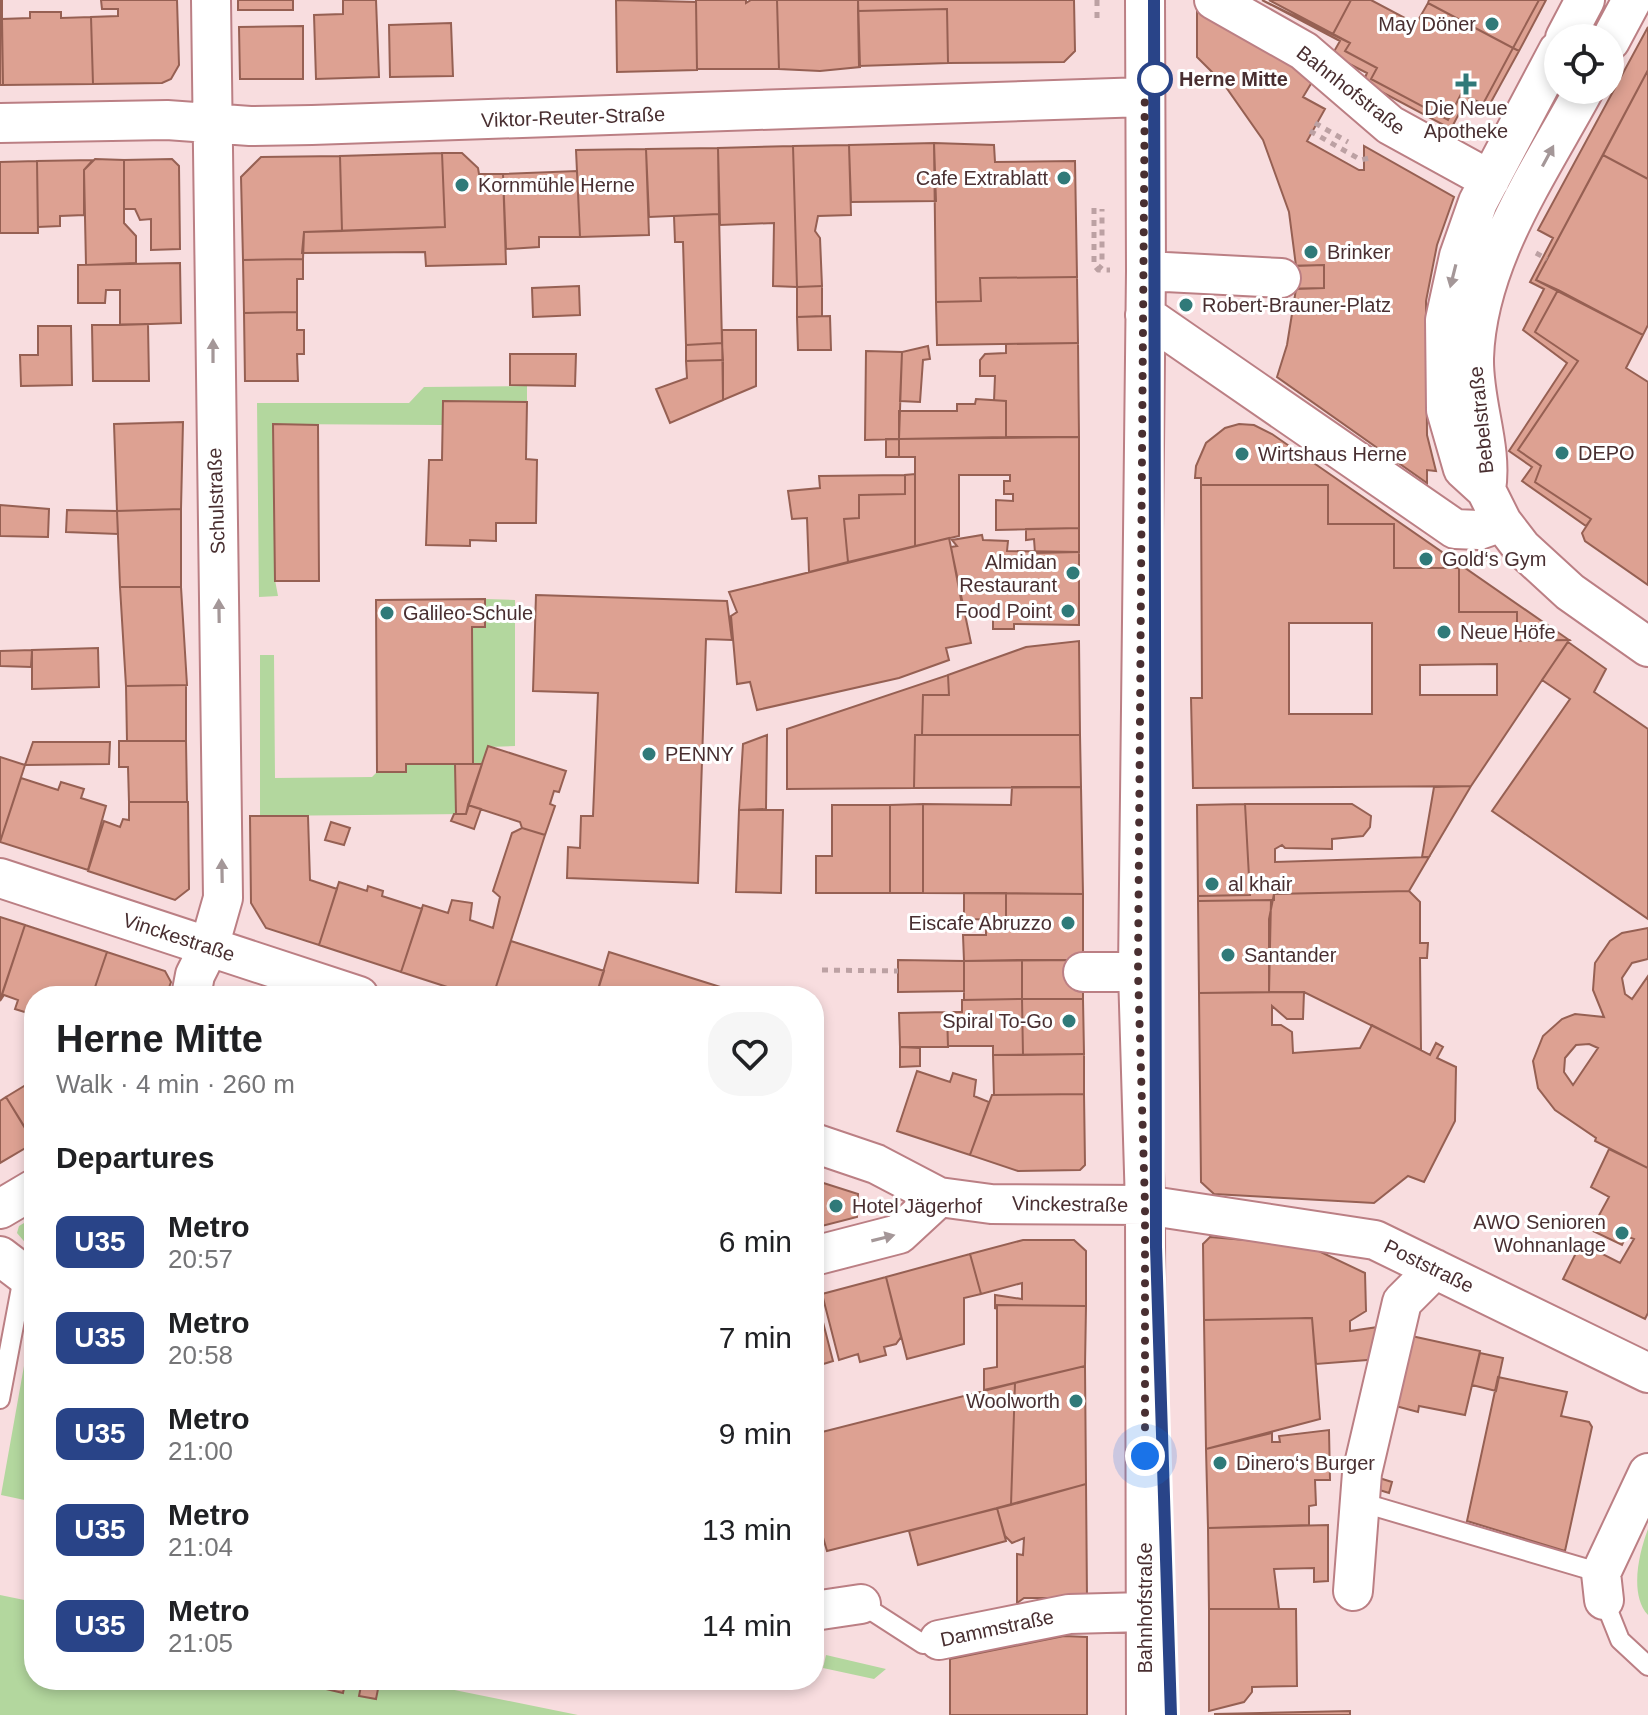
<!DOCTYPE html>
<html lang="en">
<head>
<meta charset="utf-8">
<style>
	:root { --surface:#fff; --page:#f6f6f6; --text:#202124; --muted:#757577 }
	body { margin:0; font-family:Helvetica,sans-serif; background:var(--page); color:var(--text); height:100vh; display:flex; flex-direction:column; font-size:30px; white-space:nowrap }
	* { box-sizing:border-box; margin:0 }
	p { font-size:26px; color:var(--muted) }
	.icon { flex:none; width:44px; height:44px; fill:none; stroke:currentColor; stroke-width:2; stroke-linecap:round; stroke-linejoin:round }
	.map { position:relative; flex:1; overflow:hidden }
	.sheet { position:absolute; left:24px; top:986px; width:800px; height:704px; display:flex; flex-direction:column; background:var(--surface); border-radius:32px; box-shadow:0 4px 12px #0003 }
	.sheet>* { flex:none }
	.badge { padding:0 16px; border-radius:12px; font-size:28px; line-height:52px }
	.fabs { position:absolute; left:1544px; top:24px; display:grid; gap:16px }
	.fabs a { display:grid; place-items:center; width:80px; height:80px; border-radius:50%; background:var(--surface); box-shadow:0 4px 12px #0003; font-size:40px }
	.you { position:absolute; width:40px; height:40px; margin:-20px; border:6px solid #fff; border-radius:50%; background:#1a73e8; box-shadow:0 0 0 12px #1a73e833 }
	.map>.badge { position:absolute; translate:-50% -50%; box-shadow:0 0 0 4px #fff }
	h2 { padding:0 32px; font-size:30px; line-height:72px }
	.round { display:grid; place-items:center; flex:none; width:84px; height:84px; border-radius:32px; background:var(--page) }
	.headline { display:flex; align-items:center; justify-content:space-between; height:136px; padding:0 32px }
	h1 { font-size:38px; font-weight:700; line-height:60px }
	ul { padding:0; list-style:none }
	li { display:flex; align-items:center; gap:24px; height:96px; padding:0 32px }
	li div { flex:1 }
	li b { display:block; font-size:30px }
	li em { font-style:normal }
	li .badge { min-width:88px; font-weight:700; text-align:center }
	.map>svg:first-child { display:block }
	.green { fill:#b3d79e }
	.building { fill:#dda192; stroke:#966053; stroke-width:2; fill-rule:evenodd }
	.lines { fill:none; stroke-linecap:round; stroke-linejoin:round }
	.lane-casing { stroke:#bb7f84; stroke-width:22 }
	.street-casing { stroke:#bb7f84; stroke-width:42 }
	.path { stroke:#bca1a3; stroke-width:5; stroke-dasharray:6 6; stroke-linecap:butt }
	.lane { stroke:#fff; stroke-width:18 }
	.street { stroke:#fff; stroke-width:38 }
	.oneway { fill:#a49798 }
	.line-casing { stroke:#fff; stroke-width:18 }
	.line { stroke:#294488; stroke-width:12 }
	.walk { stroke:#492f31; stroke-width:8; stroke-dasharray:0 14.4 }
	.poi-dot { fill:#307a79; stroke:#fff; stroke-width:3 }
	.stop-dot { fill:#fff; stroke:#294488; stroke-width:4 }
	.labels { text-anchor:middle; stroke-width:6; stroke-linejoin:round; paint-order:stroke }
	.poi-label { font-size:20px; fill:#492f31; stroke:#fff; text-anchor:start }
	.stop-label { font-size:20px; font-weight:bold; fill:#492f31; stroke:#fff; text-anchor:start }
	.street-label { font-size:20px; fill:#492f31; stroke:#fff }
</style>
</head>
<body>
<div class="map">
<svg width="1648" height="1715" viewBox="0 0 1648 1715">
	<rect width="100%" height="100%" fill="#f8dddf"/>
	<!-- green -->
	<path class="green" d="M527,386v16l-84,-1 -1,24 -169,-1 2,156 3,16 -19,1 -2,-194h152l15,-16z
		M485,599l30,1v146l-27,1 -22,67 -206,2v-161h14l1,123 97,-1 5,-5h29v-8z
		M34,1217v36l-17,-20 2,-7z
		M32,1321l2,3v178l-33,-7z
		M1648,1529v86c-19,-21 -9,-62 0,-86z
		M0,1595l34,7v78h371l173,35h-578z
		M826,1655l60,14 -12,10 -51,-11z"/>
	<!-- building -->
	<path class="building" d="M0,0h2v35h-2z
		M101,0h76l2,65 -8,14 -9,4 -69,1 -2,-67 27,-1v-7h-16z
		M238,0h55v10h-55z
		M343,0h33l3,77 -63,2 -2,-64 29,-1z
		M616,0l80,2 1,68 -80,2z
		M696,0h50v3l5,-3h26l2,69h-82z
		M777,0h81l2,67 -40,4 -41,-2z
		M858,0h216l1,51 -11,11 -116,1 -1,-54 -89,2z
		M1262,0l88,43 -5,8 32,17 -6,11 77,41 13,-26 22,10 30,-56 6,3 -34,62 -20,-11 -14,27 -88,-47 4,-9 -35,-18 8,-14z
		M1269,0h82l-18,34z
		M1351,0h20l45,24 12,-21 85,45 -30,56 -22,-10 -13,26 -77,-41 6,-11 -32,-17 5,-8 -17,-9z
		M1429,0h110l-26,48 -85,-45z
		M1539,0h7l-27,51 -6,-3z
		M947,9l1,54 -89,3 -1,-55z
		M1197,10l118,67 -12,20 22,12 -18,32 52,29h5v-24l90,51 -17,48 -11,56 1,134 9,36 -9,-1v13l-150,-106 10,-32 9,-56 28,-1v-23l-28,1 -7,-54 -26,-72 -40,-57 -26,-26z
		M30,12h31v6l30,-1 2,67 -90,1 -1,-66 28,-1z
		M451,23l2,53 -63,1 -1,-52z
		M303,26v53h-63l-1,-52z
		M1648,27v43l-112,210 22,10 -23,42 43,29 -60,89 23,16 -6,16 56,37 -5,7 -64,-45 10,-14 -23,-16 58,-88 -44,-33 21,-41 -14,-7 23,-44 -15,-8z
		M0,35h2l1,50h-3z
		M1648,70v109l-45,-24z
		M934,143l2,58 -85,1 -2,-57z
		M934,143l60,2 1,17 80,-1 2,116 -97,1 1,23 -45,1z
		M849,145l2,70 -33,1 -3,15 5,7 2,48 -25,1 -4,-141z
		M793,146l4,141 -24,-1 1,-63 -54,2 -2,-77z
		M718,148l1,66 -70,3 -3,-68z
		M646,149l3,86 -69,2 -4,-87z
		M442,153h20l16,15 1,6h24l3,90 -80,2 -1,-14 -123,1 2,-21 141,-5z
		M442,153l3,74 -103,4 -2,-75z
		M1603,155l45,24v146l-5,10 -107,-55z
		M340,156l2,75 -38,1 -1,27 -60,1 -2,-83 20,-20z
		M95,159l29,1v63l12,13v27l-50,2 -2,-95z
		M172,159l7,7 1,83 -29,1v-31l-11,1 -5,-11h-11v-49z
		M93,160l-9,10v45l-24,1v10l-22,1 -1,-66z
		M37,161l1,72h-38v-71z
		M577,171l3,66h-41v10l-33,2 -3,-75z
		M719,214l3,129 -36,2 -3,-103h-8l-1,-26z
		M303,259v20h-6v33l-53,1 -1,-53z
		M180,263l1,60 -61,2v-35h-14l-1,13h-27v-38z
		M1324,265v23l-45,1 4,-23z
		M1077,277l1,66 -141,2 -1,-43 45,-1 -1,-23z
		M579,286l1,29 -47,2 -1,-29z
		M822,286v30l-25,1v-30z
		M1558,290l85,45 -17,33 22,14v203l-63,-44 -3,-8 9,-14 -56,-37 6,-16 -23,-16 60,-89 -43,-29z
		M297,312v18h7v24h-7l1,27h-53l-1,-68z
		M830,316l1,34h-33l-1,-33z
		M148,324l1,57h-56l-1,-56z
		M38,326h33l1,59 -51,1 -1,-31h18z
		M722,330h34v56l-33,14z
		M722,343l1,17 -37,1v-16z
		M1078,343l1,94h-73v-36h-12l1,-25h-15v-16l5,-6 21,-1v-9z
		M928,346l2,13 -7,1 -3,42 -20,-1 2,-49z
		M866,351l36,1 -3,87 -34,1z
		M510,354h66l-1,32 -65,-1z
		M723,360v40l-53,23 -14,-34 31,-11 -1,-17z
		M976,399l30,2v36l-107,2v-28h58v-7h18z
		M443,401l84,1 -1,57 11,1 -1,63h-40v18l-26,-1v6l-44,-1 3,-85h13z
		M183,422l-2,87 -64,2 -3,-87z
		M273,424l45,1 1,156h-44z
		M1239,424l15,1 18,9 297,206 -52,1v-29h-58v-44h-65v-44h-66v-39h-127v-7h-6l1,-12 10,-23 19,-15z
		M1079,437v91l-83,2v-30l17,1v-7h-9v-13h6v-6h-51v61l-44,10v-89h-16v-18z
		M886,439h13v18h-13z
		M915,474v72l-67,16 -4,-43 15,-1v-23l46,-1v-19z
		M905,475v19l-46,1v23l-15,1 4,43 -39,10 -2,-54 -15,1 -4,-28 32,-3 -1,-12z
		M1201,485h127v39h66v44h65v44h58v29l52,-1 -98,146 -278,2 -2,-90h11zM1289,623h83v91h-83zM1497,664v31h-77v-30z
		M0,505l49,4 -1,28 -48,-1z
		M181,509v78h-61l-3,-76z
		M67,510l50,1 1,23 -52,-2z
		M1079,528v24l-44,1 -1,-14 -8,1v-11z
		M982,535l1,5 25,1 -1,10 72,1v73l-65,-1v5h-21v-19h-30l-12,-63 6,-1 -5,-6z
		M949,538l22,105 -25,5 3,12 -50,18 -142,32 -7,-28 -13,2 -6,-68 6,-4 -8,-20z
		M120,587h61l6,98 -61,1z
		M536,595l191,6 5,39 -26,-1 -8,244 -131,-5 1,-31 12,1 1,-32h12l5,-123 -65,-2z
		M485,599v28h-13l1,137h-67v8h-29l-1,-172z
		M1079,641l1,94h-158l1,-40h26l-1,-20 78,-28z
		M1568,642l38,27 -12,23 54,37v190l-156,-108 78,-112 -28,-19z
		M98,648l1,39 -67,2v-39z
		M32,650l-1,17 -31,-1v-15z
		M948,675l1,20h-26l-1,40h-7l-1,53 -127,1v-60z
		M186,685v56h-59l-1,-55z
		M767,735l-1,74 -27,1 4,-66z
		M915,735h165l1,52 -167,1z
		M119,741h67l1,61h-58l-1,-35h-9z
		M33,742h77l-1,22 -84,1z
		M488,746l78,25 -7,21 -5,-1 -4,13 5,2 -10,29 -23,-7 -2,-6 -52,-17z
		M0,757l25,8 -25,77z
		M455,764h27l-16,50h-10z
		M21,778l37,12 3,-8 23,7 -3,9 25,8 -18,64 -88,-28z
		M1471,786l-42,71h-7l12,-70z
		M1012,787h69l2,107 -160,-1v-89l88,1z
		M129,802h59l1,87 -14,11 -87,-29 16,-50 16,6 3,-8 6,1z
		M923,804v89h-33v-88z
		M1245,804h107l19,12 -1,11 -7,9 -31,3v10l-47,-1 -3,-3 -7,4v13l154,-5 -20,34 -135,3v6l-76,1v-5l52,-1z
		M1245,804l5,91 -52,1 -1,-91z
		M468,805l13,4 -7,20 -23,-8 3,-7h12z
		M832,805h58v88h-74v-37h16z
		M739,810h44l-2,83 -45,-1z
		M250,816h58l2,64 27,9 -18,56 -53,-17 -15,-25z
		M331,822l19,6 -6,17 -19,-5z
		M522,828l23,7 -52,161h-18l-74,-24 22,-67 25,8 4,-13 20,3 -2,17 23,8 7,-31 -7,-6 19,-58z
		M339,882l28,9 1,-5 15,5 -1,5 40,13 -21,63 -82,-27z
		M1409,891l11,11v41h8l-1,15h-7l1,92 -117,-58h-35v-73l5,-25z
		M964,893h42v27l-42,-1z
		M1006,893l77,1v66l-119,1 -1,-26h23v-15h20z
		M1271,900l-2,92 -70,1 -1,-92z
		M0,917l25,8 -25,75z
		M25,925l82,27 -15,44h-58v19l-19,-6 3,-9 -14,-5 -4,6z
		M1648,928v31l-16,4 -10,15 3,16 7,5 16,-23v192l-53,-27 1,-3 -41,-28 -17,-22 -5,-27 10,-25 19,-17 13,-5 29,3 -11,-27 2,-27 15,-22 12,-8zM1589,1044l9,4 -25,37 -9,-13 1,-14 11,-13z
		M511,941l93,30 -8,25h-103z
		M107,952l58,19 6,11 -5,14h-74z
		M609,952l140,44h-153z
		M898,960l66,1v30l-66,1z
		M1022,960v39l-58,1v-39z
		M1022,960h61v39h-61z
		M1304,992l-1,27h-16l-15,-13v19h9l11,7 1,21 67,-5 12,-23 58,30 6,-12 7,4 -6,11 19,9 -1,54 -31,61 -16,-6 -34,27 -160,-9 -13,-12 -2,-189z
		M1022,999l1,56h-30v-9h-45l-1,-34h15v-12z
		M1022,999h61l1,55 -61,1z
		M947,1012l1,35h-48l-1,-34z
		M900,1047l20,1v18l-20,1z
		M1084,1054v40l-90,1 -1,-40z
		M917,1071l33,11 3,-9 23,7 -2,16 15,6 -19,53 -73,-24z
		M34,1080v62l-28,-45z
		M1084,1094l1,71 -5,5 -62,1 -48,-16 22,-60z
		M6,1097l28,46 -34,20v-62z
		M1609,1149l39,19v145l-3,6 -82,-40 18,-36 39,20 14,-24 -8,-3 -4,9 -31,-15 18,-33 -18,-10z
		M814,1180l44,14 -1,23 -43,11z
		M1210,1237l96,8 59,28 1,38 -16,10v10l35,-5 -5,33 -64,5 -4,-46 -108,2 -1,-76z
		M1023,1240h51l12,11v55l-89,-1 -2,4v-14l27,4v-16l-41,11 -11,-40z
		M970,1254l11,40 -17,4v46l-57,15 -21,-82z
		M886,1277l15,60 -5,7 -12,3 2,8 -26,7 -2,-8 -19,6 -17,-66z
		M816,1295l17,66 -19,6v-71z
		M997,1305l89,1 -1,60 -101,24v-21l13,-2z
		M1312,1318l8,101 -114,30 -2,-129z
		M1407,1335l73,16 -15,64 -46,-9 -1,6 -26,-7z
		M1480,1353l23,5 -7,33 -24,-6z
		M1085,1366l1,118 -75,21 4,-122z
		M1498,1377l69,15 -6,24 28,6 3,5 -27,124 -98,-30z
		M1015,1383l-4,122 -184,46 -13,-44v-73z
		M1329,1430l1,50h-15l1,25 -7,1v19l-101,3 -2,-79 66,-16v9h8l-1,-6z
		M1376,1477l16,5 -3,11 -16,-5z
		M1086,1484l1,114h-63l-7,5v-49l6,1 1,-17 -12,5 -7,-7 -8,-28z
		M997,1508l9,33 -88,24 -9,-34z
		M1328,1525v56l-14,1v-14l-40,1 5,40h-70l-1,-81z
		M1209,1609h87l1,77 -45,1v5l-8,10 -35,9z
		M1064,1636l23,1v78h-137v-56z
		M288,1680h20l-1,6z
		M328,1680l17,4 -2,9 -17,-4z
		M361,1686l17,3 -2,10 -17,-3z
		M1350,1711v4h-135v-1z"/>
	<g class="lines">
		<!-- lane casing -->
		<g class="lane-casing">
			<path id="lane" d="M0,1399l24,-127
				M1360,1502l241,71
				M1604,1600l16,40 28,26
				M861,1604l62,40 16,-4"/>
		</g>
		<!-- street casing -->
		<g class="street-casing">
			<path id="street" d="M1145,0l1,271 -8,701 7,233 1,510
				M1214,0l90,51 86,74 100,55
				M1565,38l20,-38
				M1610,41l22,-41
				M1558,51l-80,151 -19,54 -14,64 1,90 17,59 23,21 16,32 20,26 48,44 78,55
				M0,123l167,-3 83,6 62,-1 833,-28
				M1146,271l135,7
				M1145,315l310,214 24,1 23,-8
				M1486,490c7,-43 -13,-87 -12,-132 3,-97 65,-185 110,-268
				M0,878l359,118
				M1083,972h55
				M191,996l4,-21 14,-28 14,-49 -12,-898
				M814,1143l62,21 63,33 52,7 154,1 230,35 273,133
				M0,1209l34,-20
				M0,1256l34,26
				M814,1256l85,-22 40,-37
				M1353,1591l9,-118 40,-171 33,-33
				M1604,1600l-3,-27 47,-100
				M814,1611l47,-7
				M939,1640l130,-26 75,-2"/>
		</g>
		<!-- path -->
		<path class="path" d="M1097,0v24
			M1315,123l33,19
			M1310,131l51,29 12,-3
			M1094,208v57l4,5h12
			M1536,253l11,6
			M1098,270l4,-5v-56
			M822,970l76,1"/>
		<!-- lane -->
		<use href="#lane" class="lane"/>
		<!-- street -->
		<use href="#street" class="street"/>
	</g>
	<!-- one-way arrows -->
	<defs><path id="oneway-solid" d="M-6-.8H1V-3.2L6.5 0L1 3.2V.8H-6Z" transform="scale(2)"/></defs>
	<g class="oneway">
		<use href="#oneway-solid" transform="translate(1548 156) rotate(-62)"/>
		<use href="#oneway-solid" transform="translate(1453 276) rotate(104)"/>
		<use href="#oneway-solid" transform="translate(213 351) rotate(-90)"/>
		<use href="#oneway-solid" transform="translate(219 611) rotate(-91)"/>
		<use href="#oneway-solid" transform="translate(222 871) rotate(-91)"/>
		<use href="#oneway-solid" transform="translate(883 1238) rotate(-14)"/>
	</g>
	<g class="lines">
		<!-- line casing -->
		<g class="line-casing">
			<path id="line" d="M1154,0l2,1247 15,468"/>
		</g>
		<!-- line -->
		<use href="#line" class="line"/>
		<!-- walk -->
		<path class="walk" d="M1145,1456v-251l-7,-233 7,-905 10,12"/>
	</g>
	<!-- markers -->
	<g class="poi-dot">
		<circle cx="1492" cy="24" r="8"/>
		<path d="M1462 72h8v8h8v8h-8v8h-8v-8h-8v-8h8z"/>
		<circle cx="1064" cy="178" r="8"/>
		<circle cx="462" cy="185" r="8"/>
		<circle cx="1311" cy="252" r="8"/>
		<circle cx="1186" cy="305" r="8"/>
		<circle cx="1562" cy="453" r="8"/>
		<circle cx="1242" cy="454" r="8"/>
		<circle cx="1426" cy="559" r="8"/>
		<circle cx="1073" cy="573" r="8"/>
		<circle cx="1068" cy="611" r="8"/>
		<circle cx="387" cy="613" r="8"/>
		<circle cx="1444" cy="632" r="8"/>
		<circle cx="649" cy="754" r="8"/>
		<circle cx="1212" cy="884" r="8"/>
		<circle cx="1068" cy="923" r="8"/>
		<circle cx="1228" cy="955" r="8"/>
		<circle cx="1069" cy="1021" r="8"/>
		<circle cx="836" cy="1206" r="8"/>
		<circle cx="1622" cy="1233" r="8"/>
		<circle cx="1076" cy="1401" r="8"/>
		<circle cx="1220" cy="1463" r="8"/>
	</g>
	<circle class="stop-dot" cx="1155" cy="79" r="16"/>
	<g class="labels">
		<!-- poi labels -->
		<g class="poi-label">
			<text x="1476" y="31" text-anchor="end">May Döner</text>
			<text x="1466" y="115" text-anchor="middle">Die Neue<tspan x="1466" dy="23">Apotheke</tspan></text>
			<text x="1048" y="185" text-anchor="end">Cafe Extrablatt</text>
			<text x="478" y="192">Kornmühle Herne</text>
			<text x="1327" y="259">Brinker</text>
			<text x="1202" y="312">Robert-Brauner-Platz</text>
			<text x="1578" y="460">DEPO</text>
			<text x="1258" y="461">Wirtshaus Herne</text>
			<text x="1442" y="566">Gold‘s Gym</text>
			<text x="1057" y="569" text-anchor="end">Almidan<tspan x="1057" dy="23">Restaurant</tspan></text>
			<text x="1052" y="618" text-anchor="end">Food Point</text>
			<text x="403" y="620">Galileo-Schule</text>
			<text x="1460" y="639">Neue Höfe</text>
			<text x="665" y="761">PENNY</text>
			<text x="1228" y="891">al khair</text>
			<text x="1052" y="930" text-anchor="end">Eiscafe Abruzzo</text>
			<text x="1244" y="962">Santander</text>
			<text x="1053" y="1028" text-anchor="end">Spiral To-Go</text>
			<text x="852" y="1213">Hotel Jägerhof</text>
			<text x="1606" y="1229" text-anchor="end">AWO Senioren<tspan x="1606" dy="23">Wohnanlage</tspan></text>
			<text x="1060" y="1408" text-anchor="end">Woolworth</text>
			<text x="1236" y="1470">Dinero‘s Burger</text>
		</g>
		<!-- stop labels -->
		<g class="stop-label">
			<text x="1179" y="86">Herne Mitte</text>
		</g>
		<!-- street labels -->
		<g class="street-label">
			<text transform="translate(1351 90) rotate(38)" y="7">Bahnhofstraße</text>
			<text transform="translate(573 117) rotate(-2)" y="7">Viktor-Reuter-Straße</text>
			<text transform="translate(1481 420) rotate(-96)" y="7">Bebelstraße</text>
			<text transform="translate(216 501) rotate(-92)" y="7">Schulstraße</text>
			<text transform="translate(179 937) rotate(18)" y="7">Vinckestraße</text>
			<text transform="translate(1070 1204) rotate(1)" y="7">Vinckestraße</text>
			<text transform="translate(1429 1266) rotate(26)" y="7">Poststraße</text>
			<text transform="translate(1145 1608) rotate(-90)" y="7">Bahnhofstraße</text>
			<text transform="translate(997 1628) rotate(-12)" y="7">Dammstraße</text>
		</g>
	</g>
</svg>
<div class="fabs">
<a><svg class="icon" aria-label="locate" viewBox="0 0 24 24"><circle cx="12" cy="12" r="6"/><path d="M12 2v4M12 18v4M2 12h4M18 12h4"/></svg></a>
</div>
<div class="you" style="left:1145px;top:1456px"></div>
<section class="sheet">
<div class="headline"><div><h1>Herne Mitte</h1><p>Walk · 4 min · 260 m</p></div><a class="round"><svg class="icon" aria-label="heart" viewBox="0 0 24 24"><path d="M12 20l-8-8c-3-5 5-10 8-4 3-6 11-1 8 4z"/></svg></a></div>
<h2>Departures</h2>
<ul>
<li><span class="badge" style="background:#294488;color:#fff">U35</span><div><b>Metro</b><p>20:57</p></div><em>6 min</em></li>
<li><span class="badge" style="background:#294488;color:#fff">U35</span><div><b>Metro</b><p>20:58</p></div><em>7 min</em></li>
<li><span class="badge" style="background:#294488;color:#fff">U35</span><div><b>Metro</b><p>21:00</p></div><em>9 min</em></li>
<li><span class="badge" style="background:#294488;color:#fff">U35</span><div><b>Metro</b><p>21:04</p></div><em>13 min</em></li>
<li><span class="badge" style="background:#294488;color:#fff">U35</span><div><b>Metro</b><p>21:05</p></div><em>14 min</em></li>
</ul>
</section>
</div>
</body>
</html>
